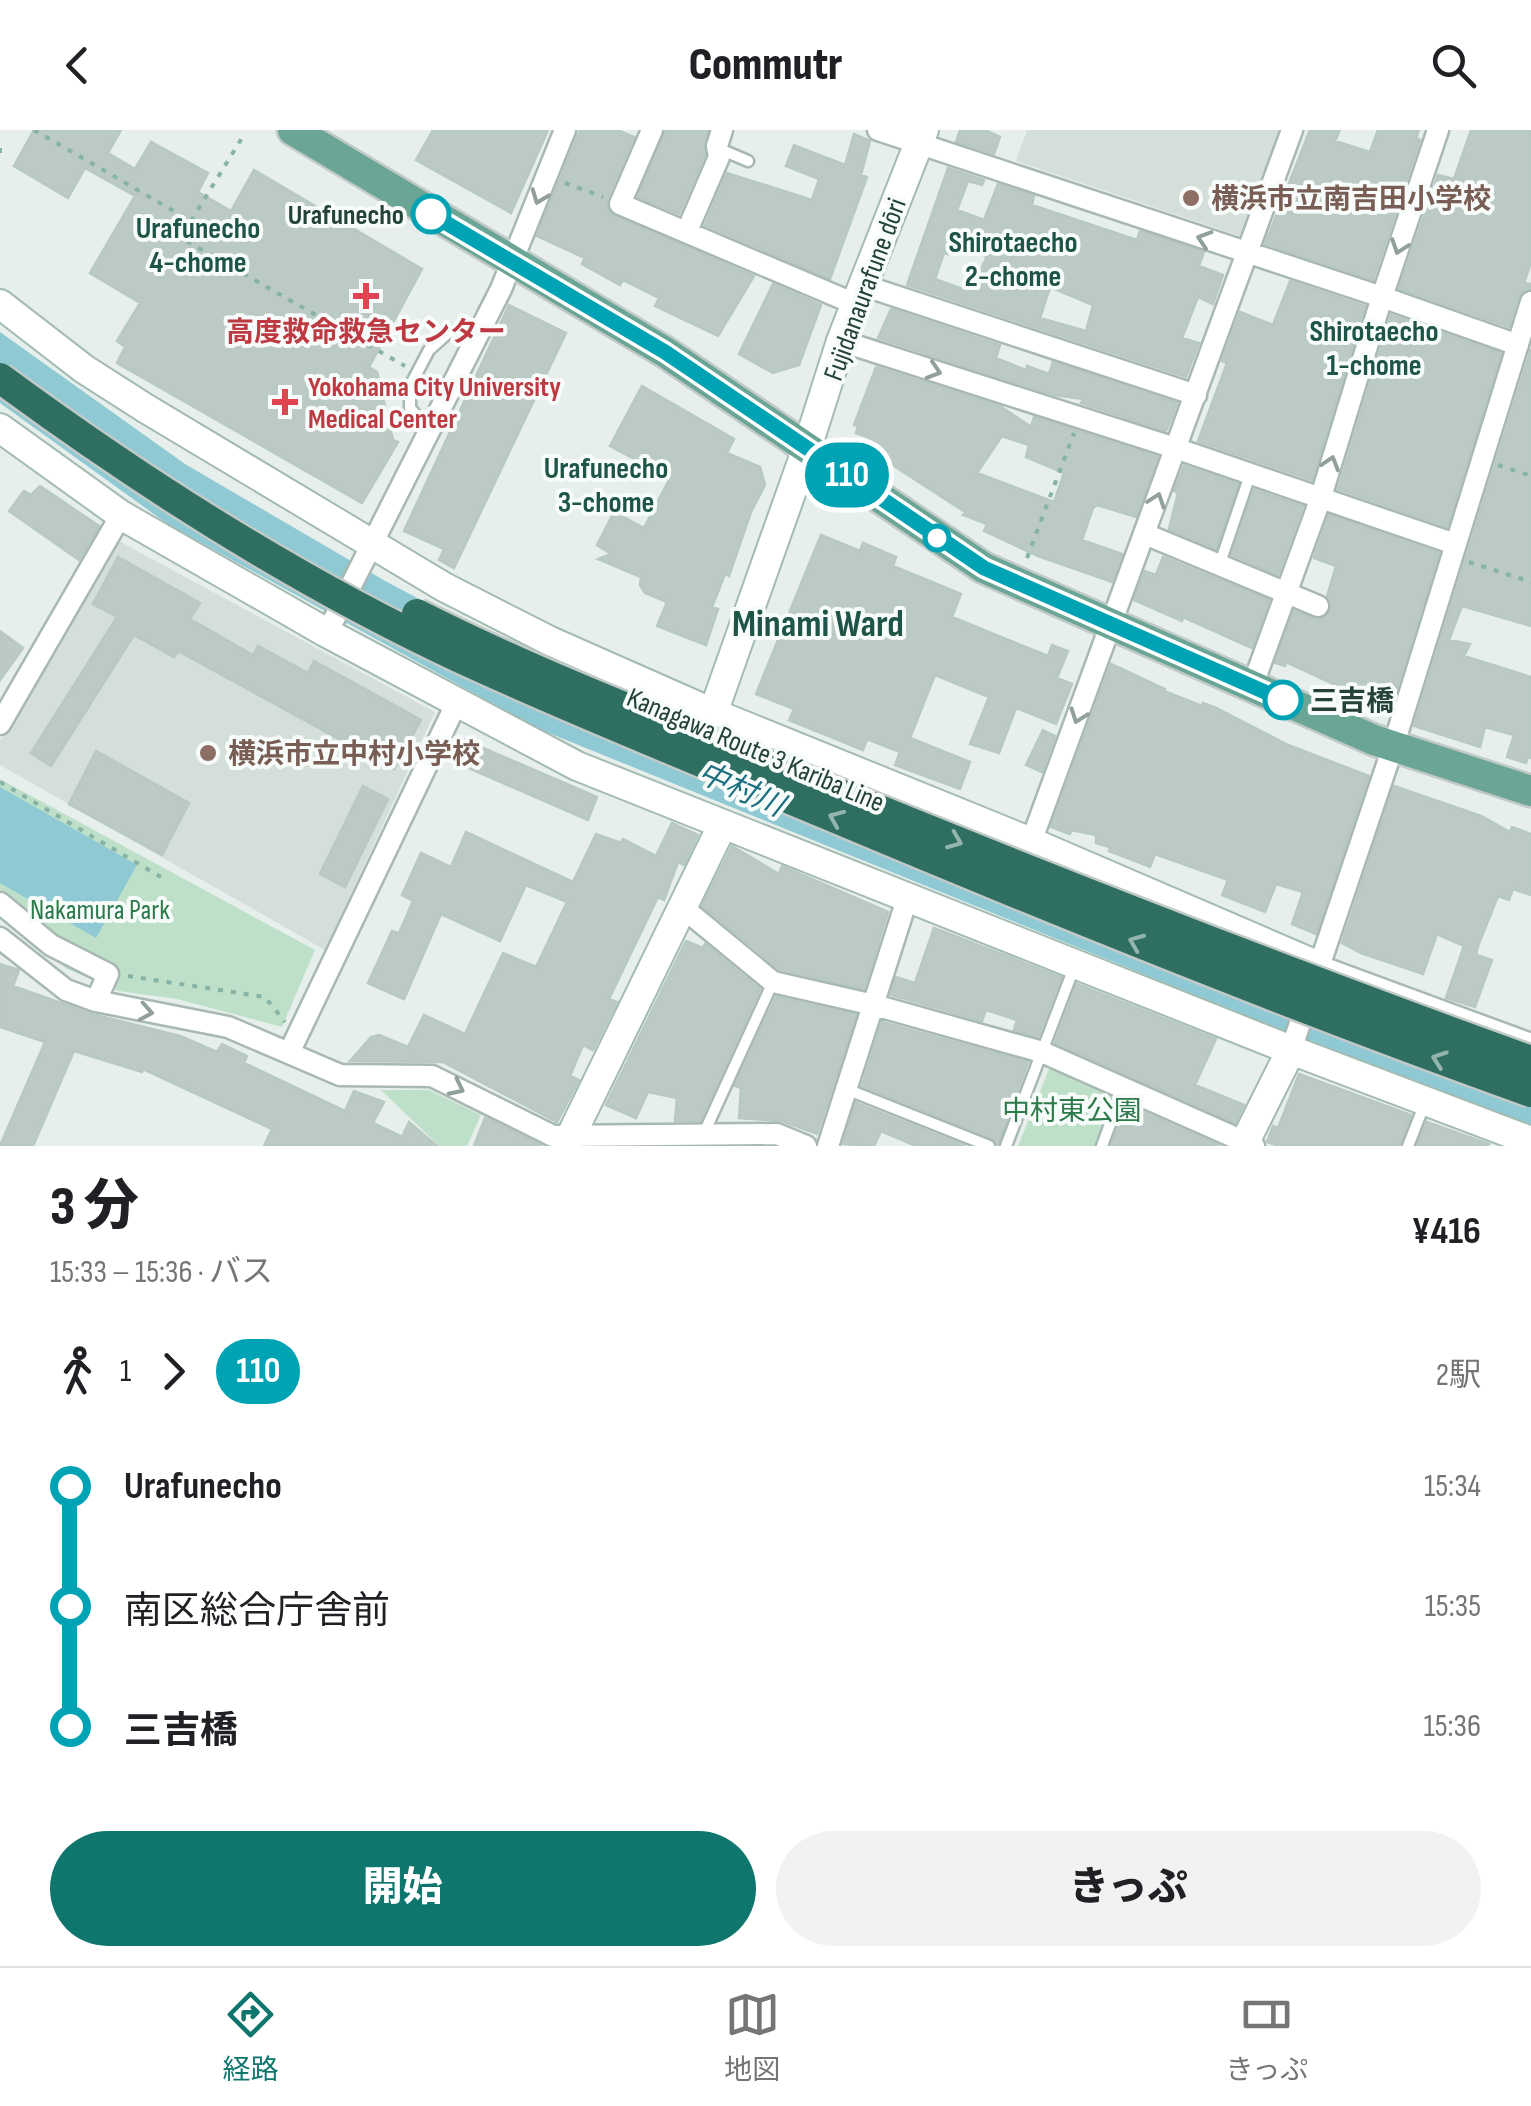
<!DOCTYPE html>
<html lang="ja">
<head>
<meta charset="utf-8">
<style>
	:root { --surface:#fff; --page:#f2f2f2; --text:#202124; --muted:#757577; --line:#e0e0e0; --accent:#0f766e }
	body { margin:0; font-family:"Sofia Sans Condensed","Noto Sans JP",sans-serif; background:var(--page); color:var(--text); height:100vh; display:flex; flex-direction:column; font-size:38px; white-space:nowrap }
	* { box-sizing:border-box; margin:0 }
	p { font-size:32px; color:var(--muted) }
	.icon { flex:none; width:55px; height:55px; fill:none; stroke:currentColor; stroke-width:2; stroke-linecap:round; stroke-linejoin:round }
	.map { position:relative; height:1016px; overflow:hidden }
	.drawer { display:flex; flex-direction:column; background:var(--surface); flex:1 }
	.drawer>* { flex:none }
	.badge { padding:0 20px; border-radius:32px; font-size:35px; line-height:65px }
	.map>.badge { position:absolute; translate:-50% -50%; box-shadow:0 0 0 5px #fff }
	.legs { display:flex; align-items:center; gap:15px; height:110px; padding:0 50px; font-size:32px }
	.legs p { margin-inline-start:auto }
	.overview { display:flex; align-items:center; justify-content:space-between; height:170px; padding:0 50px }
	h1 { font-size:55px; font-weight:800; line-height:75px }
	.action { display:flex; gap:20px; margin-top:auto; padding:20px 50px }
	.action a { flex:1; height:115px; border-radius:60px; background:var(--accent); color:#fff; font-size:40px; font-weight:800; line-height:115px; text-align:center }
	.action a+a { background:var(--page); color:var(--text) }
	ul { padding:0 50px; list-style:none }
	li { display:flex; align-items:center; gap:35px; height:120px; font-size:38px }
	li i { display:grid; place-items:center; width:15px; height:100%; margin:0 12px; background:currentColor }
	li i::after { content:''; width:25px; height:25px; margin:-12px; border:8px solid; border-radius:50%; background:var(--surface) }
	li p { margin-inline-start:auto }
	li:first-child i { background:linear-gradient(#0000 50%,currentColor 0) }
	li:last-child i { background:linear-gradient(currentColor 50%,#0000 0) }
	header { display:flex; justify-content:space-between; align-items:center; height:130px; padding:0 50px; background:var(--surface); font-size:45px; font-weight:800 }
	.menu { display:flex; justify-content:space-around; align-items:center; height:140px; border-top:2px solid var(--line); background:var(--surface); font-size:28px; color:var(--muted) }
	.menu a { display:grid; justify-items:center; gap:5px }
	.menu .on { color:var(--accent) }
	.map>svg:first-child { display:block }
	.built { fill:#d4dfda }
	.green { fill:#bfe0c8 }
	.water { fill:#8ec9d4 }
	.building { fill:#bbcac4; stroke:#b8c9c2; stroke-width:2.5; fill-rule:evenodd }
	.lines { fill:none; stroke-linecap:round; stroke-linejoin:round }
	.lane-casing { stroke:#a8b8b2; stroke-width:15 }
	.street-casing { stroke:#a8b8b2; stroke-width:25 }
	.secondary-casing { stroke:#a4bbb3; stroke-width:32 }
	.primary-casing { stroke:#c2cac8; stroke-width:35 }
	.path { stroke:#86b3a5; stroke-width:4; stroke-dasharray:5 8; stroke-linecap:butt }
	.lane { stroke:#fff; stroke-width:10 }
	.street { stroke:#fff; stroke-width:20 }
	.secondary { stroke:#fff; stroke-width:28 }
	.primary { stroke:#6aa596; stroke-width:30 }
	.highway-bridge-casing { stroke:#c2cac8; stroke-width:35; stroke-linecap:butt }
	.highway-bridge { stroke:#2f6f62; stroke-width:30 }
	.oneway { stroke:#92a09c }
	.oneway2 { stroke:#93b5ae }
	.line-1-casing { stroke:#fff; stroke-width:22 }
	.line-1 { stroke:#00a3b4; stroke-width:15 }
	.education-dot { fill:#8d6e63; stroke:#f7fbf9; stroke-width:4 }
	.stop-1-dot { fill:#fff; stroke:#00a3b4; stroke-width:5 }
	.health-dot { fill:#e0444e; stroke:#f7fbf9; stroke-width:4 }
	.labels { text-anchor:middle; stroke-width:8; stroke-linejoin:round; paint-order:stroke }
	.education-label { font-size:28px; font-weight:bold; fill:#785e54; stroke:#f7fbf9; text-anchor:start }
	.stop-label { font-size:28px; font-weight:bold; fill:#24423a; stroke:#f7fbf9; text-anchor:end }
	.street-label { font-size:28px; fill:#24423a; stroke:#f7fbf9 }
	.health-label { font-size:28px; font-weight:bold; fill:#be3a42; stroke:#f7fbf9 }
	.park-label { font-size:28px; fill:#2d7a4b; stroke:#f7fbf9 }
	.neighbourhood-label { font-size:30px; font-weight:bold; fill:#1f5548; stroke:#f7fbf9 }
	.water-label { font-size:30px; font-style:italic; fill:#1c6f80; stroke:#f7fbf9 }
	.district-label { font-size:38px; font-weight:bold; fill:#1f5548; stroke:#f7fbf9 }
</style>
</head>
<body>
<header><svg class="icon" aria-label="back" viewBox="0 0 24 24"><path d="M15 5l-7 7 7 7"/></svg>Commutr<svg class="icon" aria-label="search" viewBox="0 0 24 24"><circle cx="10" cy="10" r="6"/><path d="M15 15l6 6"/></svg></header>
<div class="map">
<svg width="1531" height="1016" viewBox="0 0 1531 1016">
	<rect width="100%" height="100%" fill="#e6efeb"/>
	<!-- built -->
	<path class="built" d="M1027,0h252l-39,106 -224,-75z
		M115,409l320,173 -110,238 -325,-185v-24z"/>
	<!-- green -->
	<path class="green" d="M0,649l315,171 -33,77 -105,-28 -58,-8 -52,-22 -67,-52z
		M1051,934l65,26 -20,56h-78z
		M381,960h48l52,25 -14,31h-28z"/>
	<!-- water -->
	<path class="water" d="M0,202l185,132 202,118 185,98 959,381v64l-220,-83 -772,-313 -370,-204 -169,-122z
		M0,657l137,78 -41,73 -96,-55z"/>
	<!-- building -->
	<path class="building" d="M34,0h87l-13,23 27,16 16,-27 57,31 -10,19 33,19 23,-41 168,99 -53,98 8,5 16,68 5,2 -36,61 -245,-140 8,-16 -8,-6 23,-38 -50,-30 45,-77 -50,-28 -17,30 -54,-32z
		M433,0h115l-37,83 -95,-53z
		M580,0h37l17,7 -27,62 3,14 144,63 -36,60 -63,-30 4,-8 -36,-18 -3,5 -38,-21 3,-6 -48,-22z
		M666,0h42l-3,25 -26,59 -41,-17z
		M960,0h25l15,7 -6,17 -38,-12z
		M1310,0h30l-5,11 35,11 8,-22h41l-3,8 4,2 -47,140 -108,-36z
		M1471,0h60v132l-7,21 7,1v5l-13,8 -9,30 -110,-38 39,-114 16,4z
		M854,4l16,7 -9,34 6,2 -37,102 -125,-54 22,-52 85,27 7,-21 -33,-13 8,-21 51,20z
		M948,38l36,12 -2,5 -14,-4 -11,29 27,10 14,-36 36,12 -2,9 105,35 3,-9 64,21 -5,14 24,9 -10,29 -15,-7 -16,41 17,5 -13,34 -279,-92zM952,116l35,10 -16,36 -36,-13 9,-26 4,1zM1050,157l43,18 -7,26 -46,-13z
		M1290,151l75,25 -53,174 -114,-39 29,-78 -5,-2 18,-49 33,13z
		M773,154l48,21 -22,60 -26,8 -34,-19z
		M509,175l57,28 -112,235 -15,-8 5,-11 -40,-18z
		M891,179l109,36 -4,13 30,12 1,-4 22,8 4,-12 124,41 -5,14 -6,14 -85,-28 2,-4 -29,-4 -176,-57z
		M1391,185l110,38 -54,174 -109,-38z
		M1531,219v277l-69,-20 -13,34 21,4 -6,12 67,21v81l-3,-1 -2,6 -19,-6 7,-22 -29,-8 -5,20 -66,-21z
		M876,237l124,39 31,21 3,-10 124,40 -22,60 -39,-12 -4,3 -11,32 40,14 -10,28 -74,-26 -54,-25 3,-7 -24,-9 2,-3 -100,-65 5,-9 -14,-5 2,-6 -4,-2zM1002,306l27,9 -3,12 38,16 -10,29 -77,-29z
		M642,256l92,53 -7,14 33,14 5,18 -14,27 -22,64 -4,-2 -13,33 6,2 -12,36 -49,-19 10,-24 -22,-9 -5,-8 1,-8 -43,-18 13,-5 -14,-9 17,-33 30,16 26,-50 -60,-32z
		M1184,336l54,18 -22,65 -47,-20 9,-36 -4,-2z
		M40,356l59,40 -20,34 -70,-49 15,-20 7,4z
		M1254,360l49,16 -25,69 -46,-20z
		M1329,385l110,38 -49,157 -104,-48 -1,4 -10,-3 19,-52 25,9 12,-10 -4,-14 9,-30 -22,-8z
		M821,405l39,16 3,-8 33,14 -3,9 68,28 -9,23 96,39 4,-11 16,6 -11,27 15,6 -16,40 -40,-16 -17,45 -29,-9 19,-47 -54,-22 -25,63 60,24 -10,27 -65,-24 5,-13 -33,-13 -4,11 -74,-30 5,-11 -38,-15z
		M118,427l82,46 -10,16 63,36 5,-9 50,27 6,-12 107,59 -27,49 -216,-118 -4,6 -40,-22 -83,131 -20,-13 86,-136 -24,-13z
		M1163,427l106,43 -17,48 -69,-31 -1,4 -48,-21 11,-29 11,4z
		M0,501l23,17 -23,32z
		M1111,534l54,25 -1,2 38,15 1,-3 13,5 72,37 81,31 -53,158 -24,-10 11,-32 -27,-8 -11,28 -43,-17 6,-15 -73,-26 -5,13 -41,-16 1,-4 -14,-4v-8l-25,-5 -1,4 -19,-7z
		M1043,600l12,6 -13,36 -16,-7z
		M460,608l137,59 -9,23 -131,-57 5,-8 -8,-3z
		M96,621l93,52 -27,52 -93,-51z
		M363,656l25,13 -43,88 -25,-13z
		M1394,656l87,30 29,16 2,-5 19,7v61l-18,-6 -4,11 -11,-4 -20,50 -2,9 16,5 -17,47 -29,-9 18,-52 -27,-12 -14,40 -62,-21 -19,-10z
		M672,693l26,12 -14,30 -6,-3 -14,38 -6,-3 -49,102 8,3 -24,48 -10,-5 -13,31 9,4 -22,42 -114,-60 -93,-1 21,-24 8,-2 29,12 16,-32 41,19 38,-81 33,14 31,-65 -41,-17 -26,56 -59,-27 -37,85 -36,-16 24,-52 7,2 14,-32 -11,-6 19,-42 30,14 15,-35 107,50 23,-48 25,9 2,-4 33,17z
		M732,716l47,28 3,-8 106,46 -24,77 -85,-20 -77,-63z
		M934,798l127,49 -23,60 -24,-7 3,-10 -31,-10 -4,11 -91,-26 5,-18 19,6z
		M686,811l17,7 2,-4 55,45 -60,132h-25l2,-23 -29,-6 -12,26 -30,-13z
		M0,834l19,6 -6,16 79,28 88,22 37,16 5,-8 25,12 -3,7 101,48 9,-20 30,11 -11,21 29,14 7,-15 28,24h-173l8,-17 -129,-60 -1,3 -68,-21 -41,95h-33l45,-104 -45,-15z
		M1077,854l139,55 -21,46 49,20 -9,18 -180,-80z
		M776,867l80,18 -39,119 -35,-13 -43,-3 2,-30 -6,-2z
		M882,892l146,40 -30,83 -6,-7 -130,-52z
		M1299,944l112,41 -12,31h-120l-12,-4 6,-16 5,2z
		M856,973l109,43h-49l-35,-15 -7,15 -31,-2z
		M1127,975l93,41h-109z
		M485,988l56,27 -1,1h-66z
		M1427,992l62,22 -1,2h-71z"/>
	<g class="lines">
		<!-- lane casing -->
		<g class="lane-casing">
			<path id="lane" d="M720,26l2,-6 26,11
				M428,300l-18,-22v-22l19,-36 20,-18 30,-2
				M1219,436l31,-91
				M846,959l143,57
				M704,1003l69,-151
				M1006,1016l69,-181
				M1102,1016l22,-60
				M1408,1016l17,-43"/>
		</g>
		<!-- street casing -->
		<g class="street-casing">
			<path id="street" d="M652,0l-32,74 235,100
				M878,0l504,167 -62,203 -68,187
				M1438,0l-56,167 136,48
				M687,101l32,-74 -2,-11 5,-16
				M862,155l334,110
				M841,211l334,107 280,96
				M1145,404l173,72
				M327,503l174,-344 64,-159
				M0,594l121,-209
				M1031,712l261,-712
				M0,773l51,42 57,29 -12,27
				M682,777l91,75 101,23 168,47 212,94
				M0,808l66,52 30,11 132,26 112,48 92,1 121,60 224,-2 29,12
				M1319,836l212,78
				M1291,920l102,-303 138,-445
				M289,923l167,-349
				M828,1016l80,-250"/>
		</g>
		<!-- secondary casing -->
		<g class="secondary-casing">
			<path id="secondary" d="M0,174l84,65 61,39 299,179 106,54 163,72 318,129 288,124
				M0,298l121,87 206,118 250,133 714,284 240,91
				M713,583l94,-265 34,-107 83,-211
				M566,1016l156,-320
				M1243,1016l48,-96"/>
		</g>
		<!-- primary casing -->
		<g class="primary-casing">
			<path id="primary" d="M293,0l372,222 319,216 390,172 157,51"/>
		</g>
		<!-- path -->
		<path class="path" d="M34,0l164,95 -10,17 217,124
			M0,18v9
			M565,53l38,14
			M191,91l54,-88
			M1498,335l33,11
			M1027,428l47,-125
			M1469,432l62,20
			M0,652l166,98
			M128,846l137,21 20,25"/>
		<!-- lane -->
		<use href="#lane" class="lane"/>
		<!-- street -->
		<use href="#street" class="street"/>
		<!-- secondary -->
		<use href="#secondary" class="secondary"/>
		<!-- primary -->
		<use href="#primary" class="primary"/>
		<!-- highway-bridge casing -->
		<g class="highway-bridge-casing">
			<path id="highway-bridge" d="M0,248c144,106 296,203 458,279 121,56 245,105 368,157 233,98 467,193 705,278
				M417,484c130,66 268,117 403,172 235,96 472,189 711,275"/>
		</g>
		<!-- highway-bridge -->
		<use href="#highway-bridge" class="highway-bridge"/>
	</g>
	<!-- one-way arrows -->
	<defs><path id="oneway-chevron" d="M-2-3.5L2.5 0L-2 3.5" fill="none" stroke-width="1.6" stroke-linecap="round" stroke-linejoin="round" transform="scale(2.5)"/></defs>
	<g class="oneway">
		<use href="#oneway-chevron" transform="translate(539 67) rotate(111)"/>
		<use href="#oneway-chevron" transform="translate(1204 109) rotate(-162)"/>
		<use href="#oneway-chevron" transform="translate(1399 117) rotate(109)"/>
		<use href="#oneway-chevron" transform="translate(934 241) rotate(18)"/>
		<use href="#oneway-chevron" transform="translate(1331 333) rotate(-73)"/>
		<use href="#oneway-chevron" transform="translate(1157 370) rotate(-71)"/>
		<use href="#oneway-chevron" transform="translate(1078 586) rotate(110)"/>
		<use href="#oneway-chevron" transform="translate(146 882) rotate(10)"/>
		<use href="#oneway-chevron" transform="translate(457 958) rotate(26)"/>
	</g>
	<g class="oneway2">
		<use href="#oneway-chevron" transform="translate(836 688) rotate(-157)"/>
		<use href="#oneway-chevron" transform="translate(955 711) rotate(22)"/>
		<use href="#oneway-chevron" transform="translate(1136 812) rotate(-158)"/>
		<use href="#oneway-chevron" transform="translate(1439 929) rotate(-160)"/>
	</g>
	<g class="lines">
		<!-- line-1 casing -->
		<g class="line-1-casing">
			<path id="line-1" d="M431,84l234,138 319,216 299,132"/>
		</g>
		<!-- line-1 -->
		<use href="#line-1" class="line-1"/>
	</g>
	<!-- markers -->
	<g class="education-dot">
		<circle cx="1191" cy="68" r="10"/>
		<circle cx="208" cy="623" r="10"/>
	</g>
	<g class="stop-1-dot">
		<circle cx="431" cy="84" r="18"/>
		<circle cx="937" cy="408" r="12"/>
		<circle cx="1283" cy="570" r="18"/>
	</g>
	<g class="health-dot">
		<path d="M361 151h10v10h10v10h-10v10h-10v-10h-10v-10h10z"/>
		<path d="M280 257h10v10h10v10h-10v10h-10v-10h-10v-10h10z"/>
	</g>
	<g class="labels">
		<!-- education labels -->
		<g class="education-label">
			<text x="1211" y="78">横浜市立南吉田小学校</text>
			<text x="228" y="633">横浜市立中村小学校</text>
		</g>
		<!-- stop labels -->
		<g class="stop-label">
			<text x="404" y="94">Urafunecho</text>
			<text x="1310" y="580" text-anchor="start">三吉橋</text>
		</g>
		<!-- street labels -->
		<g class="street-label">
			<text transform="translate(864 159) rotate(-70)" y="10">Fujidanaurafune dōri</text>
			<text transform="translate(756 619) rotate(23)" y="10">Kanagawa Route 3 Kariba Line</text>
		</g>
		<!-- health labels -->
		<g class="health-label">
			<text x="366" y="211">高度救命救急センター</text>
			<text x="308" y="266" text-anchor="start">Yokohama City University<tspan x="308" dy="32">Medical Center</tspan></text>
		</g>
		<!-- park labels -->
		<g class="park-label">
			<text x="100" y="789">Nakamura Park</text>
			<text x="1072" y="990">中村東公園</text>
		</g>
		<!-- neighbourhood labels -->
		<g class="neighbourhood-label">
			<text x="198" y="108">Urafunecho<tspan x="198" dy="34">4-chome</tspan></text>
			<text x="1013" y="122">Shirotaecho<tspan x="1013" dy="34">2-chome</tspan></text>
			<text x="1374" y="211">Shirotaecho<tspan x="1374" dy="34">1-chome</tspan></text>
			<text x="606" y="348">Urafunecho<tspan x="606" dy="34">3-chome</tspan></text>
		</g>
		<!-- water labels -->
		<g class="water-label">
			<text transform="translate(741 659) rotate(24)" y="10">中村川</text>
		</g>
		<!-- district labels -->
		<g class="district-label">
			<text x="818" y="506">Minami Ward</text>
		</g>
	</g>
</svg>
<b class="badge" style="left:847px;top:345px;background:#00a3b4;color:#fff">110</b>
</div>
<section class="drawer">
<div class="overview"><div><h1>3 分</h1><p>15:33 – 15:36 · バス</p></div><b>¥416</b></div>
<div class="legs"><svg class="icon" aria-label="walk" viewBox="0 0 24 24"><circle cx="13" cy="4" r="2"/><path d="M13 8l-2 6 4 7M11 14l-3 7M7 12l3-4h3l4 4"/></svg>1<svg class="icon" aria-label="forward" viewBox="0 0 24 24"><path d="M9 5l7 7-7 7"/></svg><b class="badge" style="background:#00a3b4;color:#fff">110</b><p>2駅</p></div>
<ul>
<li><i style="color:#00a3b4"></i><b>Urafunecho</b><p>15:34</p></li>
<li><i style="color:#00a3b4"></i><span>南区総合庁舎前</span><p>15:35</p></li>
<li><i style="color:#00a3b4"></i><b>三吉橋</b><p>15:36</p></li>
</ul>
<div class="action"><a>開始</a><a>きっぷ</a></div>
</section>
<nav class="menu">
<a class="on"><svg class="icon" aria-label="directions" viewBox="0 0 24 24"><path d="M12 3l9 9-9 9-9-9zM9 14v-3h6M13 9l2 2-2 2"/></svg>経路</a>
<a><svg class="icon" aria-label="map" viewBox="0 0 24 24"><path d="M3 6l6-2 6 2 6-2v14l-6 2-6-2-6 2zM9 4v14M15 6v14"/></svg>地図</a>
<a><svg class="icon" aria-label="tickets" viewBox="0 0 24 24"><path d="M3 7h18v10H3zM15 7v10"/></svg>きっぷ</a>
</nav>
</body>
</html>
